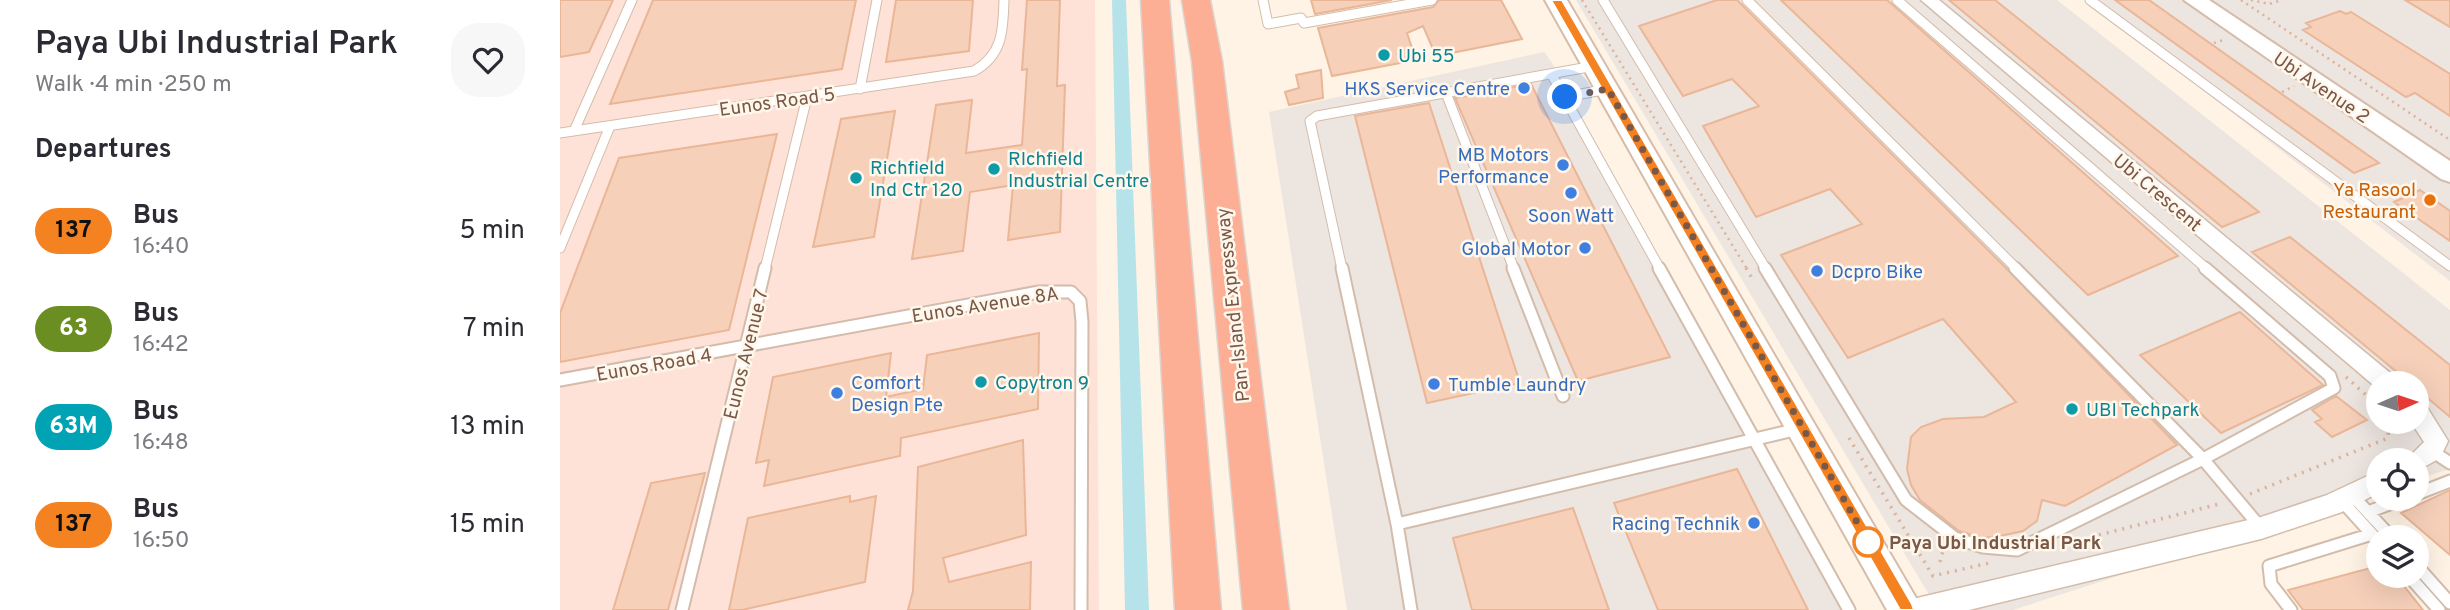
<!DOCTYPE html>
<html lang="en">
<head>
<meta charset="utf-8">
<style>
	:root { --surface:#fff; --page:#f7f7f7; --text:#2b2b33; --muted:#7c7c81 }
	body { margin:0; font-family:Overpass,sans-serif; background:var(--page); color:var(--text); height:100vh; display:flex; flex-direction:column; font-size:26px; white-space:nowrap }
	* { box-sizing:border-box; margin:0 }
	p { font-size:23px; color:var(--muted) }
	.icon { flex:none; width:38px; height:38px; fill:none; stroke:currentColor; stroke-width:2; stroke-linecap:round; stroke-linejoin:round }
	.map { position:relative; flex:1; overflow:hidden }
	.side { display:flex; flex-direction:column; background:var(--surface); width:560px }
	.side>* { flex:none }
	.badge { padding:0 14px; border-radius:23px; font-size:24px; line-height:46px }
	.needle { width:46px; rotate:87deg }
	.fabs { position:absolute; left:1806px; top:371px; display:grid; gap:14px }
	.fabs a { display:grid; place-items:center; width:63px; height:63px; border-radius:50%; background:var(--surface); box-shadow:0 7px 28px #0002; font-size:35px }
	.you { position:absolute; width:35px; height:35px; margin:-18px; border:5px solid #fff; border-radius:50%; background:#1a73e8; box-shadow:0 0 0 10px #1a73e833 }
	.map>.badge { position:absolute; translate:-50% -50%; box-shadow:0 0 0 4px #fff }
	h2 { padding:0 35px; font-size:26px; line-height:63px }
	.round { display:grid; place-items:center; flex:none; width:74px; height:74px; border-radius:28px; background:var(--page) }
	.headline { display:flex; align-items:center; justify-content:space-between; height:119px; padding:0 35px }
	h1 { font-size:33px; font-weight:600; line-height:52px }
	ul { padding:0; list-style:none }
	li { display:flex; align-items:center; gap:21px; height:98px; padding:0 35px }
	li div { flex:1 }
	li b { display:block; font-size:26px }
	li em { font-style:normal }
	li .badge { min-width:77px; font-weight:700; text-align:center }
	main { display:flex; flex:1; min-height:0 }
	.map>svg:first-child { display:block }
	.commercial { fill:#ffe2d7 }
	.industrial { fill:#ede5df; fill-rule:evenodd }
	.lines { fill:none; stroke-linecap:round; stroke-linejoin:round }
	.canal { fill:#b6e3ea; fill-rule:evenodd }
	.building { fill:#f6d0b9; stroke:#eab698; stroke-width:2 }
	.lane-far1-casing { stroke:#d3bcab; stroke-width:11 }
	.lane-casing { stroke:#d3bcab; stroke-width:15 }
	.street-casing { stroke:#d3bcab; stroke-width:3 }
	.secondary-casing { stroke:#d6bca9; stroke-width:4 }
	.highway-casing { stroke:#dcd4cf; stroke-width:3 }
	.path-far1 { stroke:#dbb39c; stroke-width:2.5; stroke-dasharray:2 4.5; stroke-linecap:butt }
	.path { stroke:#dbb39c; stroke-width:3.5; stroke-dasharray:2 6; stroke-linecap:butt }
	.lane-far1 { stroke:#fff; stroke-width:9 }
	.lane { stroke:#fff; stroke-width:11 }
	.street { fill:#fff; fill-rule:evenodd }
	.secondary { fill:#fff; fill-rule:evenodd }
	.highway { fill:#fdaf95; fill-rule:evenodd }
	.line { fill:#f58220; stroke:#fff; stroke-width:2 }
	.walk { stroke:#795847; stroke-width:7; stroke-dasharray:0 12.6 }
	.culture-dot { fill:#0f9aa8; stroke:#fff7ec; stroke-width:2.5 }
	.shop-dot { fill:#3f7fe0; stroke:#fff7ec; stroke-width:2.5 }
	.food-dot { fill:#e8710a; stroke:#fff7ec; stroke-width:2.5 }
	.stop-dot { fill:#fff; stroke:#f58220; stroke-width:3.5 }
	.labels { text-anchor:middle; stroke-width:5; stroke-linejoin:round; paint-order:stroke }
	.culture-label { font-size:19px; fill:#0d838f; stroke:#fff7ec; text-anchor:start }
	.street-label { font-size:19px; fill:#795847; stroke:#fff7ec }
	.shop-label { font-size:19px; fill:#366cbe; stroke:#fff7ec; text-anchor:end }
	.food-label { font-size:19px; fill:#c56008; stroke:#fff7ec; text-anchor:end }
	.stop-label { font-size:19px; font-weight:bold; fill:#795847; stroke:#fff7ec; text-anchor:start }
</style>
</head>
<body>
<main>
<section class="side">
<div class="headline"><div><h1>Paya Ubi Industrial Park</h1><p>Walk · 4 min · 250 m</p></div><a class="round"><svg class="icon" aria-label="heart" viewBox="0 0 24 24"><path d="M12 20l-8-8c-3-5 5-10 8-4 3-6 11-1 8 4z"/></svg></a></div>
<h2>Departures</h2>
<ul>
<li><span class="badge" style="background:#f58220;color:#111">137</span><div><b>Bus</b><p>16:40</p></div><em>5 min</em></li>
<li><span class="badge" style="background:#6b8e23;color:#fff">63</span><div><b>Bus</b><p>16:42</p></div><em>7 min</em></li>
<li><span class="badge" style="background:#00a3b4;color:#fff">63M</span><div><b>Bus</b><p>16:48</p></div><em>13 min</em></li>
<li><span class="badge" style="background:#f58220;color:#111">137</span><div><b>Bus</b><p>16:50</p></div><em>15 min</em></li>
</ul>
</section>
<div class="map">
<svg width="1890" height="610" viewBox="0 0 1890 610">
	<rect width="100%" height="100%" fill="#fef3e4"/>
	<!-- commercial -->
	<path class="commercial" d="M0,0h535l4,610h-539z"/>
	<!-- industrial -->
	<path class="industrial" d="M1016,0h481l393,310v159l-33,10v-19h-39v32l-365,118h-75zM1818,383h39v39h-39z
		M1526,0h364v281z
		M984,52l7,9 291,549h-495l-78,-498z"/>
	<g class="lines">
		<!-- canal -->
		<path class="canal" d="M552,0h14l23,610h-24z"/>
	</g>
	<!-- building -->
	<path class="building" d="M0,0h53l-24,52 -29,5z
		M93,0h203l-14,69 -232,35z
		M336,0h77l-4,51 -83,11z
		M467,0h33l-3,86 8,-1 -5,147 -52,8 5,-55 -43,7 -7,59 -51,8 24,-154 36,-5 -6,53 56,-8 5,-76 -5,1z
		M751,0h81l-77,14z
		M879,0h62l21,39 -86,17 -13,-30 -16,7 9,27 -84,16 -14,-48 115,-21z
		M1157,0h20l4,4 266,265 170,176 -112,61 -23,-6 -5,21 -14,10 -23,5 -17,2 -24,-7 -39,-31 -9,-15 -4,-16 4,-32 10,-10 22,-8 41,-2 32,-15 -73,-83 -95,39 -67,-103 81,-31 -32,-35 -74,28 -53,-91 56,-20 -27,-27 -49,17 -44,-70z
		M1221,0h106l291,256 -90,39z
		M1389,0h46l264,212 -37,15z
		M1555,0h34l230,163 -25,10z
		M1845,0h45v27z
		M1780,11l6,3 5,-2 99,62v42l-35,-23 -9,4 -103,-67 8,-3 -5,-4z
		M761,70l2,28 -34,7 -4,-13 14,-4 -3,-13z
		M971,84l139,273 -92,24 -123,-283z
		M869,103l91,280 -93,20 -72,-287z
		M335,111l-21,126 -61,10 28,-128z
		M217,134l-48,196 -169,32v-49l59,-155z
		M1860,190l30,21v30l-56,-39z
		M1730,237l160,128v52l-33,-28v-6h-7l-158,-131z
		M1680,312l83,73 -102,48 -81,-78z
		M479,333l-1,76 -137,29 -1,18 -136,30 5,-26 -13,3 17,-86 118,-24 -5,44 37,-8 4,-34z
		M1776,396l31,24 -35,17 -17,-15 7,-3 -10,-9z
		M463,440l3,95 -83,23 6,24 82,-20 -1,48h-122l5,-19 5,-124z
		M1177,469l71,141h-150l-44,-107z
		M145,473l-37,137h-55l38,-127z
		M1890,490v65l-49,-42z
		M290,496v6l26,-6 -11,86 -123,28h-13l19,-92z
		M1013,508l36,102h-137l-19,-72z
		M1818,566v10h18l27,34h-120l-15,-20z"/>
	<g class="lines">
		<!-- lane-far1 casing -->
		<g class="lane-far1-casing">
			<path id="lane-far1" d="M703,0l5,24 33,-6 3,5 128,-23
				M1043,0l163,269
				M1187,0l270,269
				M1337,0l310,269
				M1530,0l360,266
				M992,75l108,194
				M300,89l17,-89
				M886,93l68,176
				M1005,97l43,-8
				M14,131l58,-131
				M0,133l414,-62c29,-16 29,-41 30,-71
				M0,248l50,-122
				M205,269l42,-172
				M782,269l-32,-148 7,-5 277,-50"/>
		</g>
		<!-- lane casing -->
		<g class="lane-casing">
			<path id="lane" d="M782,268l55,256 14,86
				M953,268l50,128
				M1099,268l190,342
				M1205,268l141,232 49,38 28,9 34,3 186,-91 131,-71 -4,-12 -125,-108
				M1455,268l188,191 58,69
				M0,380l479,-88h32l9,9 2,21 -1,288
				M1872,451l18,12
				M1857,494l33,-13
				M1792,495l39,42
				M1781,500l37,41
				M1808,512l35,-13
				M837,524l401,-95
				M1857,566l33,37
				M1849,576l30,34
				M122,610l83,-342
				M1731,610l-20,-26 -2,-18 103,-32"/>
		</g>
		<!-- street casing -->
		<g class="street-casing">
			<path id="street" d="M1361,0h18l456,377 3,6h-20v6z
				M1857,401l8,3 23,37 -8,17 -23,13v-11h-11l18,-18 -13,-20h6z
				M1818,471v22l-36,19 -81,27 -292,71h-65l4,-9 9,-3 344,-81 66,-22z"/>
		</g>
		<!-- secondary casing -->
		<g class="secondary-casing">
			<path id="secondary" d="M985,0h22l356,610h-36z
				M1624,0h25l241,161v21l-9,-3z"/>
		</g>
		<!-- highway casing -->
		<g class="highway-casing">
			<path id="highway" d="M581,0h28l52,610h-46z
				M622,0h28l12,61 67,549h-46l-51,-549z"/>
		</g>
		<!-- path-far1 -->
		<path class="path-far1" d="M1022,0l165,269
			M1681,0l209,140
			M1691,0l18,4 13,-4
			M1654,43l12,-4
			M1722,92l12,-6"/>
		<!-- path -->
		<path class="path" d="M1186,268l6,10
			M1786,377l32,29
			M1289,438l84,138 56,-13
			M1690,494l138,-56 1,-16
			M1508,543l155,-40
			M1380,562l4,-15"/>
		<!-- lane-far1 -->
		<use href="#lane-far1" class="lane-far1"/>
		<!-- lane -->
		<use href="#lane" class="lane"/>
		<!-- street -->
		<use href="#street" class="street"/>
		<!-- secondary -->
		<use href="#secondary" class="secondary"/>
		<!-- highway -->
		<use href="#highway" class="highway"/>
	</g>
	<!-- line -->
	<path class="line" d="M991,0h11l350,604 2,6h-14z"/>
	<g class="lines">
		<!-- walk -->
		<path class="walk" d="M1005,97l43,-8 265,461 -5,-8"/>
	</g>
	<!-- markers -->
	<g class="culture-dot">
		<circle cx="824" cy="55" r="7"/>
		<circle cx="434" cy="169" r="7"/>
		<circle cx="296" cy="178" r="7"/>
		<circle cx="421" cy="382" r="7"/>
		<circle cx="1512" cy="409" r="7"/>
	</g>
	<g class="shop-dot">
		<circle cx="964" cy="88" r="7"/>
		<circle cx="1003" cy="165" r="7"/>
		<circle cx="1011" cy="193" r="7"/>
		<circle cx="1025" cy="248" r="7"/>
		<circle cx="1257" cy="271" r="7"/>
		<circle cx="874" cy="384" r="7"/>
		<circle cx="277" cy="393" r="7"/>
		<circle cx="1194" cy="523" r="7"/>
	</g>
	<circle class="food-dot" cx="1870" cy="200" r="7"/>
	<circle class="stop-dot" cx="1308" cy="542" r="14"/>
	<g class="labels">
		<!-- culture labels -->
		<g class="culture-label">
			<text x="838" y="62">Ubi 55</text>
			<text x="448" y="165">RIchfield<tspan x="448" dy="22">Industrial Centre</tspan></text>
			<text x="310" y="174">Richfield<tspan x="310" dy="22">Ind Ctr 120</tspan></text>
			<text x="435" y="389">Copytron 9</text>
			<text x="1526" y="416">UBI Techpark</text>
		</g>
		<!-- street labels -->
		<g class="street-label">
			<text transform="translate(1762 87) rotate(34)" y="7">Ubi Avenue 2</text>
			<text transform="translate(217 101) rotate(-8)" y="7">Eunos Road 5</text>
			<text transform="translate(1598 192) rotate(40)" y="7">Ubi Crescent</text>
			<text transform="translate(425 304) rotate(-9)" y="7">Eunos Avenue 8A</text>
			<text transform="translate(672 305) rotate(-96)" y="7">Pan-Island Expressway</text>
			<text transform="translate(185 354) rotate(-76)" y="7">Eunos Avenue 7</text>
			<text transform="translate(94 364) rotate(-10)" y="7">Eunos Road 4</text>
		</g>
		<!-- shop labels -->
		<g class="shop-label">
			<text x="950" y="95">HKS Service Centre</text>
			<text x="989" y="161">MB Motors<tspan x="989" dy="22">Performance</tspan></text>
			<text x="1011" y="222" text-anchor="middle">Soon Watt</text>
			<text x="1011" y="255">Global Motor</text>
			<text x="1271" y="278" text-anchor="start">Dcpro Bike</text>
			<text x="291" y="389" text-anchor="start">Comfort<tspan x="291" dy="22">Design Pte</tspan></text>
			<text x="888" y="391" text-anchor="start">Tumble Laundry</text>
			<text x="1180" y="530">Racing Technik</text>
		</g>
		<!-- food labels -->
		<g class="food-label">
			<text x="1856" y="196">Ya Rasool<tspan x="1856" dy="22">Restaurant</tspan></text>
		</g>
		<!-- stop labels -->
		<g class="stop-label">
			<text x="1329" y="549">Paya Ubi Industrial Park</text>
		</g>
	</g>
</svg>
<div class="fabs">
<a><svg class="needle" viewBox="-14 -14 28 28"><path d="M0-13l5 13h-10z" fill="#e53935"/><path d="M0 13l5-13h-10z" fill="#7c7c81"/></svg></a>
<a><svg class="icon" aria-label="locate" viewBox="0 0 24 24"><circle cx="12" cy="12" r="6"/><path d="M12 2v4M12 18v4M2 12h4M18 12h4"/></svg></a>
<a><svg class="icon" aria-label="layers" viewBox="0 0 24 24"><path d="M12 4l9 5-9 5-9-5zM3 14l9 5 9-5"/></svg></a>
</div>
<div class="you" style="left:1005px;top:97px"></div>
</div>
</main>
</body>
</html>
